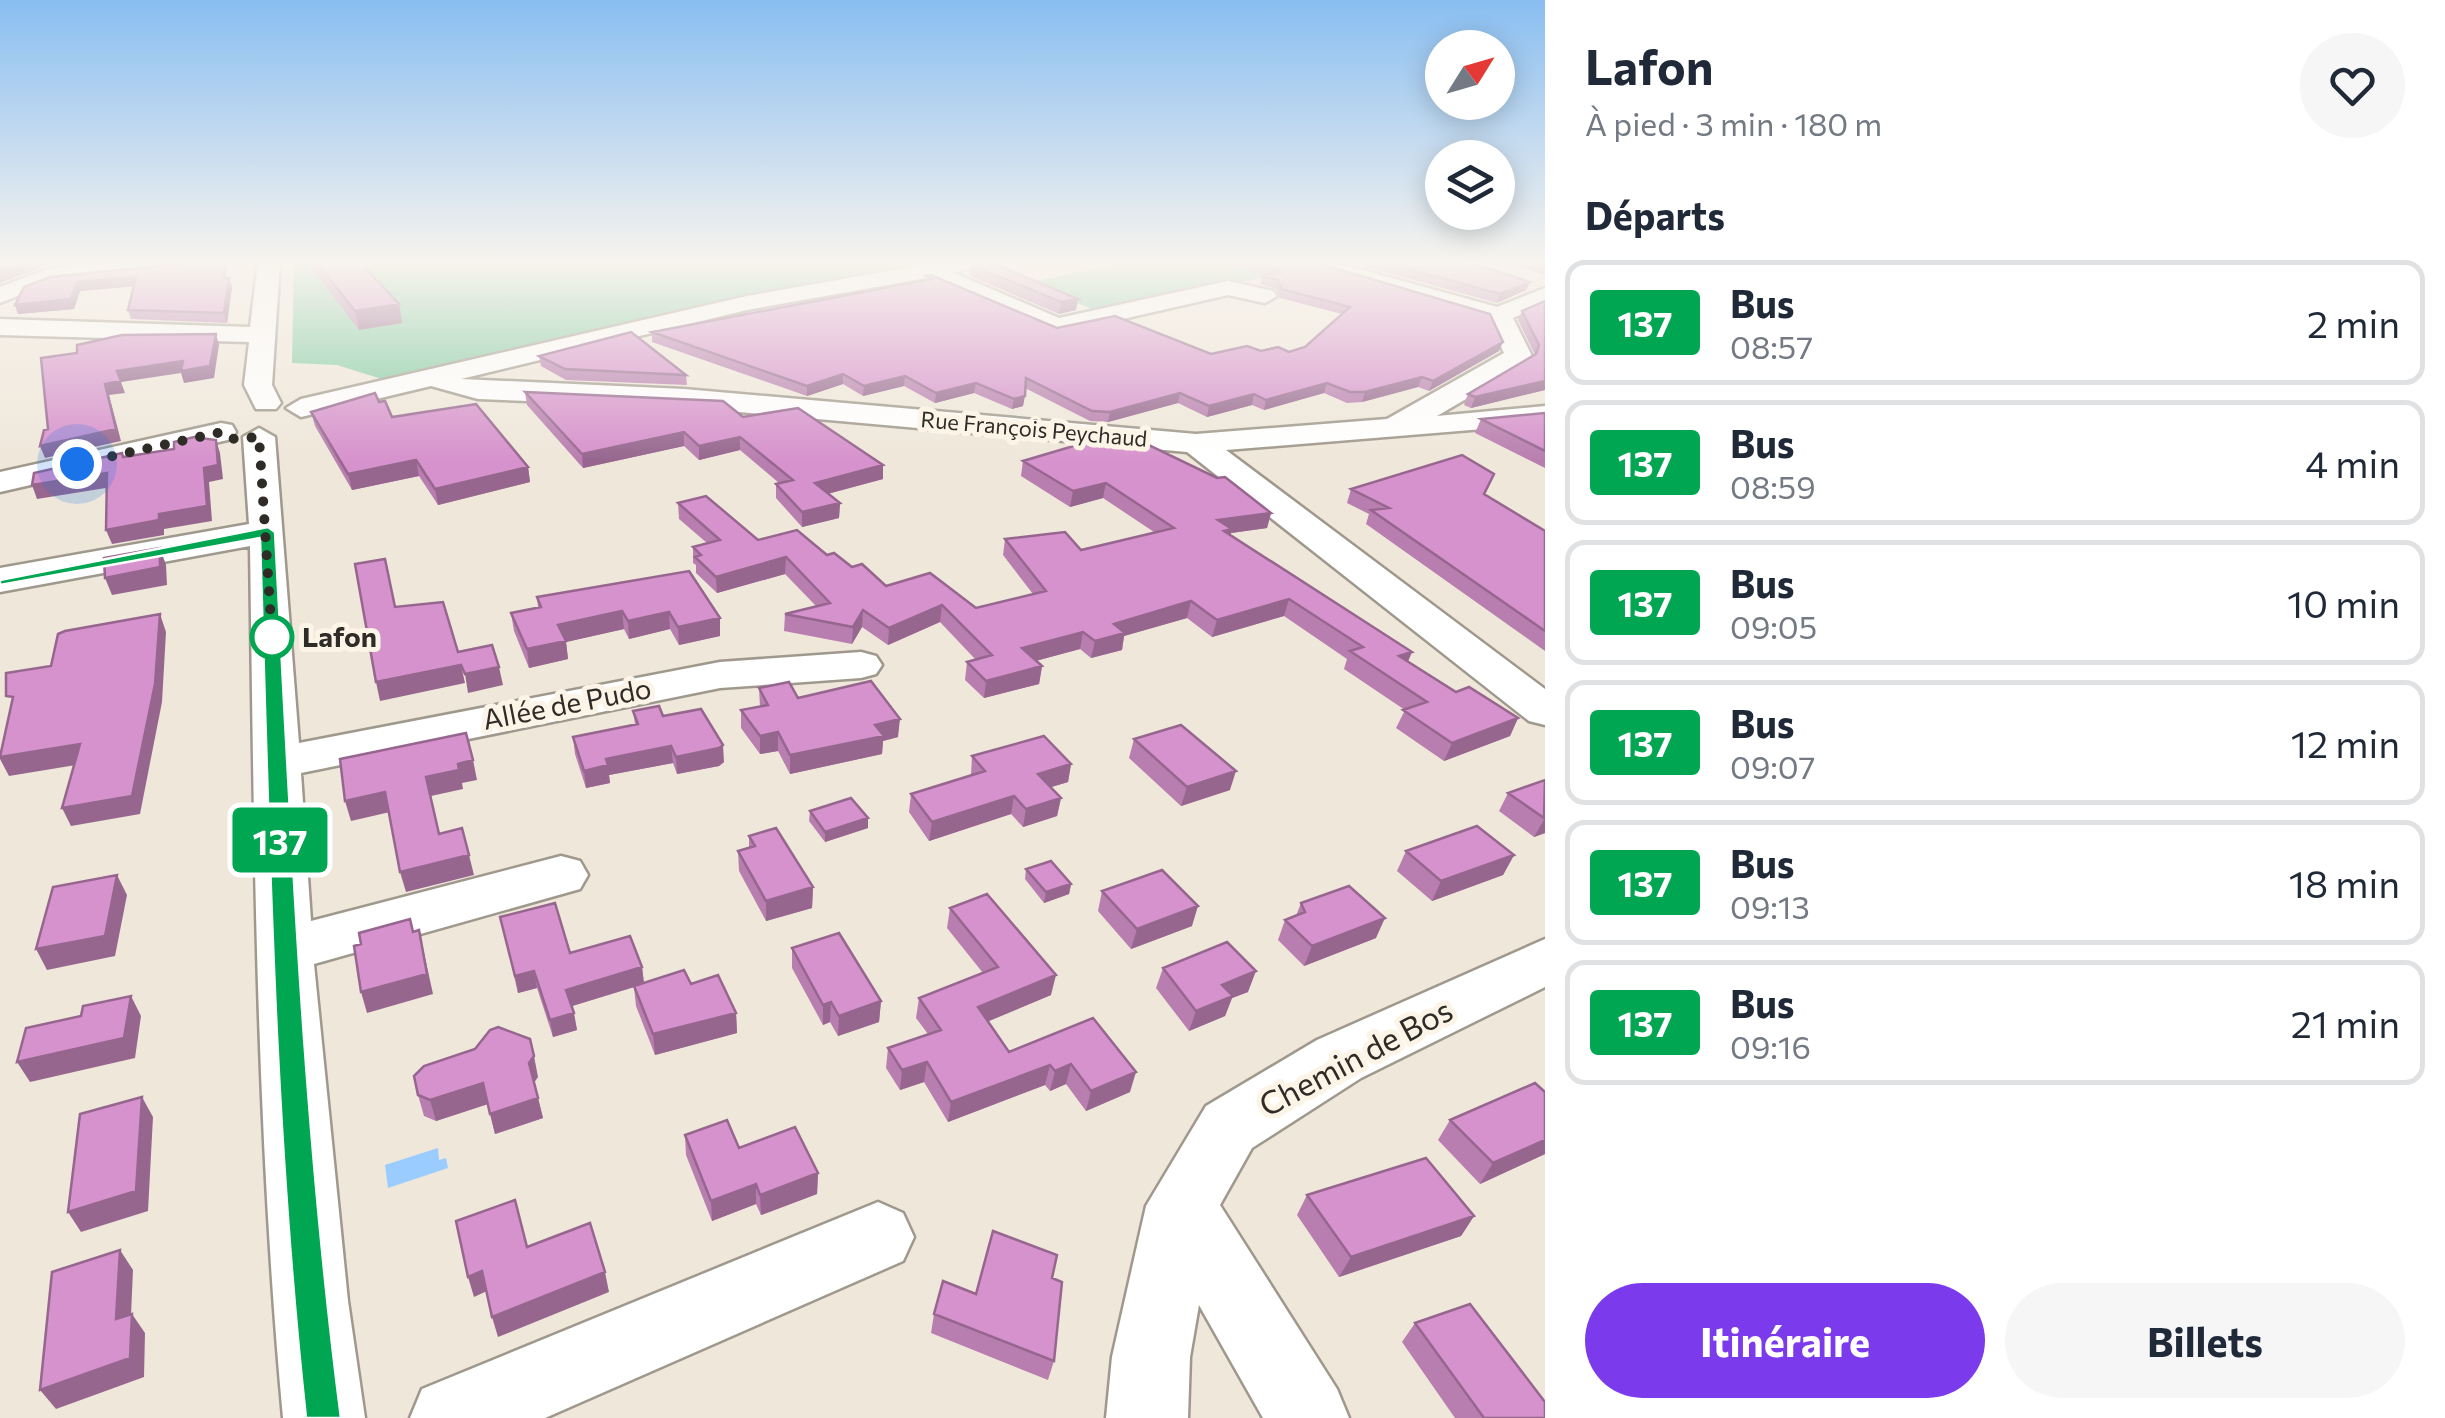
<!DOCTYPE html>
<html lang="fr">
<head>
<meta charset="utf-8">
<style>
	:root { --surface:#fff; --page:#f6f6f7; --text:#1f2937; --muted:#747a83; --line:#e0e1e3; --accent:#7c3aed }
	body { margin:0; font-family:Commissioner,sans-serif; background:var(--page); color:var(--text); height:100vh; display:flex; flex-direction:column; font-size:38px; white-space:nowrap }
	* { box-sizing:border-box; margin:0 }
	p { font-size:32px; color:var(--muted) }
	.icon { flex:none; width:55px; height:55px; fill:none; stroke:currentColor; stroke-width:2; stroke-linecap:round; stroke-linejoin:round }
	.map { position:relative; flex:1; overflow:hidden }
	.drawer { display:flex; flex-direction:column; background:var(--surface); width:900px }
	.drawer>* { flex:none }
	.badge { padding:0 20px; border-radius:8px; font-size:35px; line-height:65px }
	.needle { width:65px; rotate:53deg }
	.controls { position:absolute; left:1425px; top:30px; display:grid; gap:20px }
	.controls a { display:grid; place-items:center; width:90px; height:90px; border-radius:50%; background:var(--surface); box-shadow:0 5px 25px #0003; font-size:50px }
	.you { position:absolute; width:50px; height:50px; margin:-25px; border:8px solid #fff; border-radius:50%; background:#1a73e8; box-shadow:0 0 0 15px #1a73e833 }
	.map>.badge { position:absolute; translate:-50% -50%; box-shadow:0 0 0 5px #fff }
	h2 { padding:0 40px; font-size:38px; line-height:90px }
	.round { display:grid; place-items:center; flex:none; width:105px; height:105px; border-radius:52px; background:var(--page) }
	.head { display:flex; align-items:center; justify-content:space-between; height:170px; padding:0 40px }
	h1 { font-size:48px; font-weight:700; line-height:75px }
	.action { display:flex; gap:20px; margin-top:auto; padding:20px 40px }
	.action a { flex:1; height:115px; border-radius:60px; background:var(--accent); color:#fff; font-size:40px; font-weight:700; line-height:115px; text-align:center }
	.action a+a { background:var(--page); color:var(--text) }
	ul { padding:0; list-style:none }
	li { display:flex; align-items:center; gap:30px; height:125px; margin:0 20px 15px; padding:0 20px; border:5px solid var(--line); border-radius:20px }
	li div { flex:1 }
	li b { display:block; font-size:38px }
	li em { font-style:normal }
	li .badge { min-width:110px; font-weight:700; text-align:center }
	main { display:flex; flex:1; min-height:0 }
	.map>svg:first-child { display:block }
	.green { fill:#80caa2 }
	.water { fill:#9accff }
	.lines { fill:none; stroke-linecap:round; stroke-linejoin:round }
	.minor-casing { stroke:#9f988c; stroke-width:5 }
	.minor { fill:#fff; fill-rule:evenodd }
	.wall { fill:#b87eaf }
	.shaded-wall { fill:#96668f }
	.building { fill:#d692cc; stroke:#96668f; stroke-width:2.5 }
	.line { fill:#00a651; stroke:#fff; stroke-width:2.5 }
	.walk { stroke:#2f2c28; stroke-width:10; stroke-dasharray:0 18 }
	.stop-dot { fill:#fff; stroke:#00a651; stroke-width:5 }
	.labels { text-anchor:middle; stroke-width:10; stroke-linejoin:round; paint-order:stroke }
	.far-street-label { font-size:22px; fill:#2f2c28; stroke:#fcf4e7 }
	.stop-label { font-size:28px; font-weight:bold; fill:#2f2c28; stroke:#fcf4e7; text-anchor:start }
	.street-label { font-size:28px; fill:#2f2c28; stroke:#fcf4e7 }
	.near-street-label { font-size:32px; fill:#2f2c28; stroke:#fcf4e7 }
</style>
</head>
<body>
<main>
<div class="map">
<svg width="1545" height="1418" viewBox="0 0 1545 1418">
	<rect width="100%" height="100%" fill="#efe7da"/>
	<!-- green -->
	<path class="green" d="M294,262h685l-594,118 -48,-15 -45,-2z
		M1128,262h166l18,5 -212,45 -73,-29z"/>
	<!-- water -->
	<path class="water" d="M438,1148l1,12 7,-2 2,10 -60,20 -3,-23z"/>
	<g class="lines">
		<!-- minor casing -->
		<g class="minor-casing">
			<path id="minor" d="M122,262h86l-11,7 -145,13 -52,21v-16l48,-18z
				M258,262h22l-8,123 9,18 -5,6h-20l-12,-24 5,-43 -249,-7v-16l250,8z
				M939,262h51l-36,11 105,45 169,-37 45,10 4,5 -12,7 -37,-8 -171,39 -131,-56 -179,32 -286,69 223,10 512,45 191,-15 117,-66 -15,-33 -193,-58h37l164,45 48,-19v16l-32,14 19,38 -3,6 -92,54 108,-10v18l-319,26 319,239v36l-16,-4 -342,-269 -503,-45 -206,-8 -47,-13 -130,31 -15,-9 15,-9 446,-103z
				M221,423l11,2 4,7 -4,7 -232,53v-20z
				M259,428l16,9 24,306 421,-81 141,-10 15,4 6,9 -6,9 -15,4 -141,10 -419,85 10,148 250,-65 19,5 8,14 -8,14 -266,75 34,337 17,117h-82c-27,-290 -29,-581 -33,-872l-250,46v-24l249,-44 -6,-87z
				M1545,939v48l-184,91 -109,70 -32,57 117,184 12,29h-86l-64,-113 -9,52 -2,61h-82l6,-61 34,-151 60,-100 111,-66z
				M878,1202l25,11 11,24 -11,24 -358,157h-135l12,-29z"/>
		</g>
		<!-- minor -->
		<use href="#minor" class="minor"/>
	</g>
	<!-- wall -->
	<path class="wall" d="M309,262h51l39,42 3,19 -43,7 -49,-64z
		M984,262l92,48 -17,4 -89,-38 1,-11z
		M1223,262h91l185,89 -70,40 -11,-4 -56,15 -15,1 -23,-10 -60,17 -12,-5 -45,12 -29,-14 -70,19 -18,-1 -65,-33 -2,18 -11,3 -38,-16 -39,10 -31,-17 -41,10 -20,-12 -36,12 -155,-54v-10l274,-52v-4l131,52 154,26 50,-3 28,1 16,-5 37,-33 -62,-16 -4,-9 -16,-5 2,-8 2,-1z
		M1348,262h121l61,20 -4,8 -29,13z
		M1503,262h42v13z
		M195,264l34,14 3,9 -5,36 -96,-4 -3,-9 5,-24 -53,5 -6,18 -56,5 -3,-9z
		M1545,301v89l-74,18 -7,-3 4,-11 67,-39 -17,-35 4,-9z
		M539,356l147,19 1,10 -121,-5 -25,-14z
		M525,392l218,25 140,48v14l-55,15 12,9 -1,15 -37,9 -26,-29v-14l3,-1 -39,-33 -41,10 -15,-14 -101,22 -56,-63z
		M379,402l13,15 136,50 2,15 -92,23 -19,-29 -67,14 -37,-64 -4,-14z
		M1545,413v55l-70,-35 6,-14z
		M1023,461l248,52 -4,15 -36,5 -1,2 178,127 48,30 62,26 -8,18 -66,25 -48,-33 9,-18 -61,-41 3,-10 -63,-43 -72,21 -25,-19 -63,18 -2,14 -31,8 -11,-9 -44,12 6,5 -3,18 -55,14 -19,-18 2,-18 9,-2 -36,-38 -52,23 -26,-18 -10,17 -68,-13 1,-17 31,-8 -31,-32 -68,19 -21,-20v-8l-3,-2v-16l14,-4 -28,-24 -1,-16 80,37 69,15 59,31 90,22 57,-14 -30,-39 2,-16 76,11 73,-18 -51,-34 -33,9 -49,-31z
		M1351,489l134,6 60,36v120l-179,-127 3,-10 -22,-11z
		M689,571l31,65 -41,9 -9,-16 -41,10 -5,-10 -58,13 2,17 -39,9 -15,-37 -3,-18 27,-6 -1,-10z
		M759,688l39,10 100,39 -15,4 -1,13 -92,20 -12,-23 -18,3 -19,-26v-18l19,-3z
		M633,711l30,5 61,46 -5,4 -42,8 -4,-11 -64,12 1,8 -24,5 -11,-34 -2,-17 62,-13z
		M1134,739l96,51 -49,16 -52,-48z
		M972,756l99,8 -3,18 -17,5 10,11 -4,18 -34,11 -12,-13 -82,27 -20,-29 2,-18 60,-19z
		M1545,780v53l-11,4 -35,-26 9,-18z
		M810,811l58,7v10l-43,14 -16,-21z
		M749,836l64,51 -1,21 -46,13 -27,-50 -1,-20 11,-3z
		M1406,851l108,4 -11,20 -71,26 -35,-30z
		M1026,869l45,15 -2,10 -25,9 -19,-24z
		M1102,891l90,35 -61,23 -33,-38z
		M1301,903l75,35 -72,28 -26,-26 7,-20 11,-4z
		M950,908l101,87 -63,26 21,31 84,-34 37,74 -44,19 -20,-27 -16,7 -5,-6 -97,37 -24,-40 -24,8 -14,-22 2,-20 40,-14 -12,-16 3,-20 64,-25 -36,-45z
		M504,934l66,19 72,14 2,16 47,1 45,29 1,20 -82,22 -19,-49 -2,-19 -62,19 5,24 -24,7 -16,-49 -19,5z
		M792,948l89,53 -2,21 -41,14 -8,-14 -7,3 -31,-57z
		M1163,968l85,24 -16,6 -7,18 -36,15 -33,-43z
		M538,1077l-4,5 9,36 -48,16 -7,-30 -52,17 -12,-5 -6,-21z
		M1545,1092v62l-65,30 -42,-44 12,-20z
		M685,1135l54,13 79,25 -1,21 -56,21 -5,-11 -44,17 -26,-66z
		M1307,1195l167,21 -13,20 -122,41 -42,-62z
		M1052,1278l2,83 -6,19 -117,-47 3,-19 42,-20z
		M1415,1323l130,95h-90l-53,-76z"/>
	<!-- shaded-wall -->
	<path class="shaded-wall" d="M28,262h51l-31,3 -48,18v-10z
		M136,277l2,9 -58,5 -6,18 -56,5 -3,-9 62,-23z
		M229,278l3,9 -5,36 -3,-10z
		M1530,282l-4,8 -29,13 3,-9z
		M1078,299l-2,11 -17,4 2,-12z
		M399,304l3,19 -43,7 -4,-19z
		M216,334l3,11 -5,33 -30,5 -3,-10 -60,9 4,11 -16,2 12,46 -76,17 -5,-12 77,-75z
		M1503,342l-4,9 -70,40 4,-10z
		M843,374v10l-36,12v-10z
		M905,376l-1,10 -41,10 1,-10z
		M1422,377l-4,10 -56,15 3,-10z
		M1545,381v9l-74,18 4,-11z
		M976,383l-2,10 -39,10 1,-10z
		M1327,383l-3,10 -60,17 2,-10z
		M1180,393l-2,10 -70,19 2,-10z
		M1254,394l-2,11 -45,12 2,-11z
		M1025,396l-2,10 -11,3 2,-10z
		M684,432v14l-101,22 -1,-14z
		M740,437v13l-41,10v-14z
		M216,440l4,13 3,26 -14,3 3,39 -48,8v6l-52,9 -6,-14 98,-62z
		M416,460l3,16 -67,14 -4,-16z
		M883,465v14l-68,18v-14z
		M528,467l2,15 -92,23 -3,-16z
		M107,473l5,14 -75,12 -5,-14z
		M1106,483l-3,15 -33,9 3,-16z
		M840,503l-1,15 -37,9v-15z
		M1271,513l-4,15 -36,5 -3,12 -10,-25z
		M160,548l6,17 1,20 -55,10 -7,-17z
		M786,557l-1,17 -68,19 -1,-16z
		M1289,599l-5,17 -72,21 5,-17z
		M1191,601l-4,17 -63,18 -2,14 -31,8 4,-17 19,-17z
		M942,605l-2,17 -52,23 1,-17z
		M863,610l-1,17 -10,17 1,-17z
		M622,611l2,18 -58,13 2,17 -39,9 -2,-19 31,-24z
		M669,612l1,17 -41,10 -1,-18z
		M160,614l6,18 -4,70 -22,112 -69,12 -9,-18z
		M720,618v18l-41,9 -1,-18z
		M1083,632l-3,17 -60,16 2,-17z
		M1412,652l-7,17 -6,-13z
		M461,665l4,18 -85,18 -4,-19z
		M1042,666l-3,18 -55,14 2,-17z
		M499,667l4,18 -35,8 -3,-19z
		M1518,718l-8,18 -66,25 8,-18z
		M900,719l-2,18 -15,4 -1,13 -92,20v-19l85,-30z
		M778,732v19l-18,3v-18z
		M80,744l8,19 -79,13 -9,-17v-2z
		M723,745l1,17 -5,4 -42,8 -1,-17z
		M671,746l2,17 -64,12 1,8 -24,5 -2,-17 22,-12z
		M473,760l4,20 -15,3 1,6 -32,7 -5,-19 32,-13z
		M1071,764l-3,18 -33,10 3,-18z
		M1236,771l-6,19 -49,16 6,-19z
		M385,792l5,20 -39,9 -6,-20z
		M1014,796l-3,18 -82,27 3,-19z
		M1061,798l-4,18 -34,11 3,-18z
		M868,818v10l-43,14v-10z
		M1545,818v15l-11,4z
		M469,855l5,20 -68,17 -6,-20z
		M1514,855l-11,20 -71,26 9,-20z
		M117,875l10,20 -12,61 -68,14 -11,-21z
		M1071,884l-2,10 -25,9 2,-11z
		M813,887l-1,21 -46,13v-20z
		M1198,906l-6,20 -61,23 6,-20z
		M1385,918l-9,20 -72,28 8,-20z
		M419,930l14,64 -66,19 -6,-21z
		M642,967l2,17 -75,23 -3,-17z
		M534,971l3,17 -19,5 -3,-17z
		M1256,971l-8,21 -16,6 -7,18 -36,15 7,-20 26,-26z
		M1056,975l-5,20 -76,32 3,-20z
		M131,996l10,20 -6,42 -105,24 -13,-20z
		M881,1001l-2,21 -41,14 1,-20z
		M831,1002l-1,20 -7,3v-20z
		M574,1013l3,17 -24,7 -3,-17z
		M736,1013l1,20 -82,22 -2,-21z
		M534,1056l4,21 -5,7 -4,-21z
		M927,1062l-3,20 -24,8 2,-20z
		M1071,1064l-5,20 -16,7 5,-20z
		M1050,1065l-5,20 -97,37 3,-20z
		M1136,1072l-6,20 -44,19 5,-20z
		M483,1083l5,21 -52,17 -6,-21z
		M142,1097l11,20 -5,94 -67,21 -13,-20z
		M538,1098l5,20 -48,16 -5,-20z
		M1545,1140v14l-65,30 13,-21z
		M818,1173l-1,21 -56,21 -1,-20z
		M756,1184v20l-44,17 -1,-20z
		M1474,1216l-13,20 -122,41 12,-20z
		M120,1250l13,20 -3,68 -14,-19z
		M482,1271l5,20 -13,6 -6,-20z
		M605,1272l4,20 -111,45 -6,-20z
		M132,1314l13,19 -1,44 -88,32 -16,-19z"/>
	<!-- building -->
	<path class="building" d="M0,262h28l-28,11z
		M197,262h28l-1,16h5l-5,35 -96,-3 8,-33 -59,5 -6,17 -56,6 9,-18 26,-10z
		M316,262h44l39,42 -44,7z
		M984,262h6l88,37 -17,3 -90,-37z
		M1251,262h63l176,52 13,28 -70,39 -11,-4 -57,15h-15l-23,-9 -61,17 -12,-6 -45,12 -29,-13 -70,19 -18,-1 -66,-33 -1,18 -11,3 -38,-16 -40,10 -31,-17 -41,10 -21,-12 -36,12 -155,-54 280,-53 -6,-3 5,-1 126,53 58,-12 96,38 36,-8 14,5 17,-4 11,5 16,-5 45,-40 -68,-18 -4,-9 -16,-4 19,-4z
		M1382,262h87l61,20 -30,12z
		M1545,301v80l-70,16 -7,-3 68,-40 3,-9 -17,-34z
		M631,332l55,43 -121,-6 -26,-13z
		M216,334l-6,32 -29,5 2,-10 -66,10 4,10 -16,3 11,45 -76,17 4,-16 4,-1 -7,-71 36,-5v-8l45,-10z
		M525,392l198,9 20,16 55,-9 85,57 -68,18 25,20 -38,9 -26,-28 17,-4 -53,-43 -41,9 -15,-14 -102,22z
		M375,393l4,9 6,-1 7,16 84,-13 52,63 -93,22 -19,-29 -68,14 -37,-62z
		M1545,413v38l-64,-32z
		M1114,434l16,2 87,42 8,-1 46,36 -53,7 14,9 -8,2 188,121 -13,4 57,36 13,-5 49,31 -66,25 -49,-33 24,-8 -77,-51 13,-4 -74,-48 -72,21 -26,-19 -77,23 11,9 -30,8 -12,-9 -61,16 20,18 -56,15 -19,-19 25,-7 -50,-50 -53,23 -26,-18 -10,17 -68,-13 45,-11 -44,-46 -70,20 -21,-20 6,-2 -8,-8 27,-7 -42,-37 28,-7 52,44 39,-10 30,25 7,-2 18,14 10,-3 24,22 44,-13 46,35 70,-17 -41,-52 60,-7 16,18 93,-22 -68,-45 -33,8 -50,-30z
		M194,437l22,3 2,25 -14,3 3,38 -48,8v6l-53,10 1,-57 -75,12 2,-12 88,-20 1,4 51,-8v-7z
		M1462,455l32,19 -10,20 61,37v100l-174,-121 18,-2 -38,-19z
		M160,548v19l-55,11 -1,-20z
		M385,559l10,48 48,-5 15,50 34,-7 7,22 -34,7 -4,-9 -85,17 -21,-118z
		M689,571l31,47 -42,9 -9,-15 -41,9 -6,-10 -64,14 8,16 -39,8 -16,-36 30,-6 -4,-10z
		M160,614l-5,70 -23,112 -70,12 18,-64 -80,13 13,-60 -7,-1v-23l45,-7 7,-32 7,-3z
		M871,681l29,38 -25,6 9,11 -94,19 -12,-23 -18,4 -19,-26 27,-5 -9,-17 30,-6 9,16z
		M659,706l4,10 38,-7 22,36 -4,3 -43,9 -5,-11 -65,13 2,6 -24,6 -11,-34 65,-13 -5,-13z
		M1181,725l55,46 -49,16 -53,-48z
		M466,733l7,27 -15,4 1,6 -33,7 13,57 23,-6 7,27 -69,17 -15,-80 -40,9 -5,-42z
		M1044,736l27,28 -33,10 23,24 -35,11 -12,-13 -82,26 -21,-28 74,-23 -13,-15z
		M1545,780l-1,38 -36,-25z
		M851,798l17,20 -43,14 -15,-21z
		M1477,826l37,29 -73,26 -35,-30z
		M776,828l37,59 -47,14 -28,-50 17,-5 -6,-10z
		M1051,861l20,23 -25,8 -20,-23z
		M1162,870l36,36 -61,23 -35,-38z
		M117,875l-12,61 -69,13 17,-62z
		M1349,886l36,32 -73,28 -27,-26 20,-8 -4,-9z
		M987,894l69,81 -78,32 31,45 84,-34 43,54 -45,19 -20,-27 -16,7 -5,-6 -99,37 -24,-40 -25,8 -14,-22 53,-18 -22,-32 79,-31 -48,-59z
		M555,903l15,50 60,-17 12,31 -76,23 8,23 -24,7 -16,-49 -19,5 -15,-59z
		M410,919l3,13 6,-2 8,44 -66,18 -7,-46 7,-2 -2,-11z
		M839,933l42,68 -42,15 -8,-14 -8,3 -31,-57z
		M1227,942l29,29 -34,14 11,11 -37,15 -33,-43z
		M684,970l7,14 27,-9 18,38 -83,21 -19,-48z
		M131,996l-7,42 -107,24 9,-34 55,-12 2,-10z
		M498,1027l32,12 4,17 -5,7 9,35 -48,16 -7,-31 -53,17 -12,-5 -4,-19 10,-10 51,-17 15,-19z
		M1535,1083l10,9v48l-52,23 -43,-43z
		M142,1097l-6,94 -68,21 12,-98z
		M727,1120l12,28 56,-21 23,46 -58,22 -4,-11 -45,17 -26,-66z
		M1426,1158l48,58 -123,41 -44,-62z
		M515,1200l12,47 63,-24 15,49 -113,45 -10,-46 -14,6 -12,-56z
		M993,1231l64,24 -5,23 10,4 -8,79 -120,-47 9,-33 33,13z
		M120,1250l-4,69 16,-5 -2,44 -90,32 12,-118z
		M1470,1304l75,98v16h-61l-69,-95z"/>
	<!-- sky -->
	<linearGradient id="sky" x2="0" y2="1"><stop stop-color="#89bef1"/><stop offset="0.57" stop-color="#f8f4ee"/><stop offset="1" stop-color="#f8f4ee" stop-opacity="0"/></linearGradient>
	<rect width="1545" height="461" fill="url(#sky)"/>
	<!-- line -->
	<path class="line" d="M268,527l7,5c16,296 28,592 66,886h-35c-32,-292 -37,-587 -46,-880l-260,47v-5z"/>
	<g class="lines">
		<!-- walk -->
		<path class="walk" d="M77,464l145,-32 12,7 25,-2 13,200"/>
	</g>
	<!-- markers -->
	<circle class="stop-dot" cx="272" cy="637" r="20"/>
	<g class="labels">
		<!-- far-street labels -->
		<g class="far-street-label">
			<text transform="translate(1034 429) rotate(5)" y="8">Rue François Peychaud</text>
		</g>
		<!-- stop labels -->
		<g class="stop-label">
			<text x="302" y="647">Lafon</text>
		</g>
		<!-- street labels -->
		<g class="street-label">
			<text transform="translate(567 704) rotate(-11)" y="10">Allée de Pudo</text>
		</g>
		<!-- near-street labels -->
		<g class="near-street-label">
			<text transform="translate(1356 1058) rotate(-28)" y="11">Chemin de Bos</text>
		</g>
	</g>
</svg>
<div class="controls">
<a><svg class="needle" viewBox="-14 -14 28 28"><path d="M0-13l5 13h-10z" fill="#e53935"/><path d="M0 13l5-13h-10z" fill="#747a83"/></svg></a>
<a><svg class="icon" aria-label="layers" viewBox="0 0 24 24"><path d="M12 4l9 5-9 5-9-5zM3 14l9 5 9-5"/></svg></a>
</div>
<div class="you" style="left:77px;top:464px"></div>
<b class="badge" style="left:280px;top:840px;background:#00a651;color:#fff">137</b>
</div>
<section class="drawer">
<div class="head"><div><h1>Lafon</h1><p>À pied · 3 min · 180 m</p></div><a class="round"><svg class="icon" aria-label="heart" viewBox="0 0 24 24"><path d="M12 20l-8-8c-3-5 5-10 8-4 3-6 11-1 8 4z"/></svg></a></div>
<h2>Départs</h2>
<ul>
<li><span class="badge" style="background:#00a651;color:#fff">137</span><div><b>Bus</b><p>08:57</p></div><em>2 min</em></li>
<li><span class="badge" style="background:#00a651;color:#fff">137</span><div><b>Bus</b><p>08:59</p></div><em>4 min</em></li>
<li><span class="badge" style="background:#00a651;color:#fff">137</span><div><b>Bus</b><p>09:05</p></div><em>10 min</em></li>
<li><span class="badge" style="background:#00a651;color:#fff">137</span><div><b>Bus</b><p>09:07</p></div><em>12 min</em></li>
<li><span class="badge" style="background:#00a651;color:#fff">137</span><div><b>Bus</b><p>09:13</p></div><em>18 min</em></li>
<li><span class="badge" style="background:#00a651;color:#fff">137</span><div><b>Bus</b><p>09:16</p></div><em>21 min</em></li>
</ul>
<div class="action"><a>Itinéraire</a><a>Billets</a></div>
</section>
</main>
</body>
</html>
